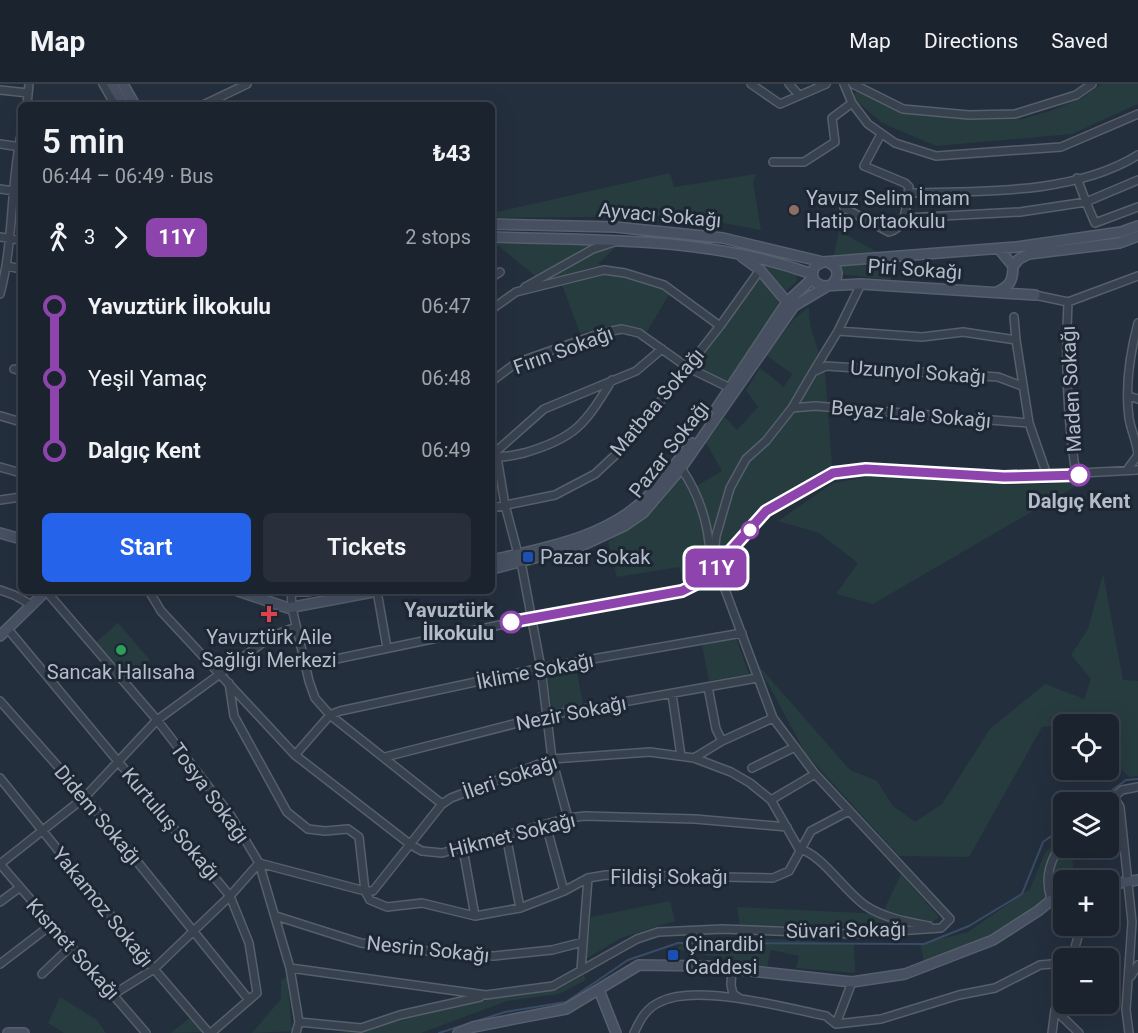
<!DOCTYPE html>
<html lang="en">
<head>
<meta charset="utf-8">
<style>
	:root { --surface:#1b232e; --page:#282f3a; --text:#f1f3f6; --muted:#a0a4aa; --line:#39404a; --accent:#2563eb }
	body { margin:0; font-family:Roboto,sans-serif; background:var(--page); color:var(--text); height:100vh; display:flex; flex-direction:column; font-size:22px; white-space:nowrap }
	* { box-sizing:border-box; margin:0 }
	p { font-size:20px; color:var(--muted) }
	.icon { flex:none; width:33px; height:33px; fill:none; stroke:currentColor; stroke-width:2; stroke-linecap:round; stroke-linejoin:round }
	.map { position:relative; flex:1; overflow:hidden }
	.side { position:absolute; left:18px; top:18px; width:477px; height:492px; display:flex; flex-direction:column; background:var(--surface); border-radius:9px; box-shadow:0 6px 24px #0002,0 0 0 2px var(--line) }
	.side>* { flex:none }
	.badge { padding:0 12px; border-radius:9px; font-size:21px; line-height:39px }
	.controls { position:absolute; left:1053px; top:630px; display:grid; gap:12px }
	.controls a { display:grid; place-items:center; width:66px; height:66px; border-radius:9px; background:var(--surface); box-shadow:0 6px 24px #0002,0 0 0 2px var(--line); font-size:30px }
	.map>.badge { position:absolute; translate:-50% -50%; box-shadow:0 0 0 3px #fff }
	.legs { display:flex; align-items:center; gap:9px; height:66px; padding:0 24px; font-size:20px }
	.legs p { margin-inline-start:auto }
	.headline { display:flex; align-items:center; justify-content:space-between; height:102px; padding:0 24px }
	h1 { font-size:33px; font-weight:600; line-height:45px }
	.action { display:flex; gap:12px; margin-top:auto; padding:12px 24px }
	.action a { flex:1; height:69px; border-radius:9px; background:var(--accent); color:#fff; font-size:24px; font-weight:600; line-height:69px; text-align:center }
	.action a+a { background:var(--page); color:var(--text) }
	ul { padding:0 24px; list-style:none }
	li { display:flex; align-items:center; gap:21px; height:72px; font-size:22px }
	li i { display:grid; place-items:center; width:9px; height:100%; margin:0 8px; background:currentColor }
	li i::after { content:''; width:15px; height:15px; margin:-8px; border:4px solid; border-radius:50%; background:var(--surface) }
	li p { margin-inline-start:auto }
	li:first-child i { background:linear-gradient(#0000 50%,currentColor 0) }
	li:last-child i { background:linear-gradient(currentColor 50%,#0000 0) }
	header { display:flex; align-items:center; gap:36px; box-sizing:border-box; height:84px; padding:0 30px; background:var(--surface); border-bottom:2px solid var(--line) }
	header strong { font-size:28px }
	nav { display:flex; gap:33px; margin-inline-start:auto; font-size:21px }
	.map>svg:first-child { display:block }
	.green { fill:#263c3f }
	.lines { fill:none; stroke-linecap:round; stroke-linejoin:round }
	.stream { stroke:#394c67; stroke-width:2 }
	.street-casing { stroke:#565f6c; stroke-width:10 }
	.secondary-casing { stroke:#565f6c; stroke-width:12 }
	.street { stroke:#38414e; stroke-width:7 }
	.secondary { stroke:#465061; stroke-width:9 }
	.line-1-casing { stroke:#fff; stroke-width:14 }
	.line-1 { stroke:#8e44ad; stroke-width:9 }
	.education-dot { fill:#8d6e63; stroke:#1d2633; stroke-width:2 }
	.stop-1-dot { fill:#fff; stroke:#8e44ad; stroke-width:3 }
	.transit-dot { fill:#1a4fb4; stroke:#1d2633; stroke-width:2 }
	.health-dot { fill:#e0444e; stroke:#1d2633; stroke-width:2 }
	.leisure-dot { fill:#2e9e5b; stroke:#1d2633; stroke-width:2 }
	.labels { text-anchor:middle; stroke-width:6; stroke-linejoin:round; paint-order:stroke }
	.poi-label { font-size:20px; fill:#b4bcc9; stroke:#1d2633; text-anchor:start }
	.street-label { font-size:20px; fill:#b4bcc9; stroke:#1d2633 }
	.stop-label { font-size:20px; font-weight:bold; fill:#b4bcc9; stroke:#1d2633 }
</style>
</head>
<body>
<header>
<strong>Map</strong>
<nav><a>Map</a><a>Directions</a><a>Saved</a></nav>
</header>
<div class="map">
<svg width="1138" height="949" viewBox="0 0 1138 949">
	<rect width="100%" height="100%" fill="#242f3e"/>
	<!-- green -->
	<path class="green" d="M1101,0h37v20l-66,30 -136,12 -54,-23 -29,-25 3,-7 53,22 77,7 37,-1 30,-9 30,-13z
		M670,89l4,14 82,-13 -3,8 8,48 -76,-14 -193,2v-5z
		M839,147l40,22 -45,2z
		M492,157l128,2 -22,21 68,16 54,41 35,-52 21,24 3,14 -55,79 -38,-23 26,-37 -42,-33 -24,40 -24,-9 -42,9 -18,-48 -17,-1z
		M757,179l33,4 6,5 1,9 -11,10z
		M890,179l1,17 -52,-6v-9z
		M809,223l1,18 15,48 7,92 -62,37 -36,33 -25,36 -23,16 -7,-20 -62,10 -9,-35 51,-38 25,-30 12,12 26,-15 -16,-28 19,-26 12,13 21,-23 -12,-17 14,-22 24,19 8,-13 -26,-19 28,-36z
		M883,390l131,11 69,-3 -210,122 -37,-10 22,-31 -39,-30 -41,-12 55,-38z
		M1103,490l20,106 15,1v95l-9,1 -20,-20 -1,-33h-34l-32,3 -73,130 -70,-1 -93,-102 -48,-89 92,105 27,11 16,25 22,16 27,-18 48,-75 55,-45 39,15 7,-20 -20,-24 17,-26z
		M118,539l32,37 -22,19 -32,-37z
		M736,554l13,36 -40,7 -7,-36z
		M576,584l7,36 -31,5 -5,-35z
		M1063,751l1,13h6l5,28 -11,4 -1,5 -57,43 -53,26 -29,7 -4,-17 48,-12 62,-43 15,-36z
		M901,790l38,43 -11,10 -188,-1 -3,-19 145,7z
		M670,817l5,20 -54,17 -35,21 5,-42z
		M695,853l108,3 51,5 1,28 -59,-5 3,-12 -28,-6 -4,17 -92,-18z
		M584,891l2,5 -27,14 -52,7 -86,32h-90l33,-2 117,-33 76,-8z
		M287,893l5,54 -40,2 29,-34v-19z
		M60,913l37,23 9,13h-42l-16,-10z
		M192,932l13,16 -34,1z"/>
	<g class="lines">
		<!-- stream -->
		<path class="stream" d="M1096,718l30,-22 12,-1
			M439,949l66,-21 61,-10 62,-42 50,-17 246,1 45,-18 53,-32 21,-52 21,-15"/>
		<!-- street casing -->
		<g class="street-casing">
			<path id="street" d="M103,0l12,21
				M751,0l29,20 46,-20
				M789,0l9,10
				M844,0l8,19 16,21 27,19 41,13 125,-9 77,-33
				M853,0l50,25 66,6 46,-1 61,-19 16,-11
				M0,6l28,3
				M27,21l2,-21
				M203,21l44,-21
				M881,50l-17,32 41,17 4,4 -1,6c73,-2 166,2 230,-38
				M0,60l21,3
				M773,78h31l31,-20 -3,-24 20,-15
				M1077,94l9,24 52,-22
				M0,105l21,3
				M844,124l45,24c17,-4 17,-24 19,-39
				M905,134l115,-6 66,-10 9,21 43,-16
				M0,153l21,3
				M7,182l14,3
				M492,193l8,-5
				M525,203l68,-38 21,-7
				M0,210c14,-52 10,-106 21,-159
				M1035,211l33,7 70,-26
				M1068,218c-3,58 -1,116 8,173
				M492,225l24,-17 88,-22 21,3 39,12 56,41
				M1014,233l2,23
				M838,247l84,6 41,-5 53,8 13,83 18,52
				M14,285l7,2
				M813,288l25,-41 23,-47
				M492,297l24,-18 85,-30 21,-4 17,4 48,34 43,21
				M1128,312l10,3
				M792,324l23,-2 214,17
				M1,332l20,6
				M492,371l52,-46 92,-38 26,-22
				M492,371c9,4 23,0 32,-2 52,-15 61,-29 88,-73
				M497,373l8,48 13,49
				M0,383l21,6
				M681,384c16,23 25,48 28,75l5,4
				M1127,386l11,-15c-1,-13 -7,-24 -9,-37 -4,-31 1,-65 9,-95
				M0,416l21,-3
				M492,424l63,-13 40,-21 30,-28 95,-120 40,-56
				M521,478l20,106 11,91 16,59
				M0,506l14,5 16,9
				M46,507l111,129 74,96 28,47 31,105 9,54 -3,11
				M149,507l12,20 134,144 116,90 11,6 20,2 126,-35 17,-2 110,3 92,8
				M291,507l1,17 17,73 6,17 15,17 112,89
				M377,507l10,57
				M7,544l223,268 19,47 8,50 -46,40
				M304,579h13l216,-45 149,-27 22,-11 62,-69 67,-38 33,-4 138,8 134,-7
				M229,599l5,33 53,96 21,17 17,2 23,-2 11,8 6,54 5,9 17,7 35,-4 53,13 45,-8 44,-17 24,-13 18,-3 167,3 16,-7 22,-40 38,-20
				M708,603l8,42 6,12
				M672,610l9,62
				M0,617l85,96 164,203
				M295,671l35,-40 10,-4 201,-43 201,-35
				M385,673l160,-41 212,-38
				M694,674l28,-17 51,-23
				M752,684l43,-21
				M0,694l154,191 55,64
				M1114,713l8,-7 16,-3
				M771,716l44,-26
				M1107,718l7,-5 6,10 12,115 -6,88 3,23
				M546,741l18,66
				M506,751l14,73
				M463,765l12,67
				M799,765c22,4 46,43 67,57 18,12 42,16 63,20
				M0,780l85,-67 72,-77 115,-84 24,-9
				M0,780l146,169
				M1051,815c-7,-22 -1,-40 13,-58
				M0,818l19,-14
				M276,832l85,27 91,11 42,2 58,-6 31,-8
				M1072,874l9,-32
				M0,880l51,-39
				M290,884l196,27 67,-9 84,-47 21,-7 64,-3 130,5 89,-6 9,-9 -135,-145 -42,-56 -56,-150 -3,-13 2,-19 14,-48 16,-29 20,-18 26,-33 21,-36 13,-6 172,11 24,9
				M732,885l-1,16 2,9 6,4
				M581,886l7,-92
				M42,890l28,-27
				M1131,892l7,-11
				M114,910l40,-25 76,-73 29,-33 106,28h8l69,-87 9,-6 101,-39 98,-7 44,6 37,14 19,11 21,17 28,49
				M1055,926l24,23
				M299,938l62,6 39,-13 80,-18
				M836,940l16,-42
				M634,949c6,-13 12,-25 26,-31 37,-19 126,6 166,14l10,8 45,-5 78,-24 36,-7 45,-23 24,-2
				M1052,949l3,-23 9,-28"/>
		</g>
		<!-- secondary casing -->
		<g class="secondary-casing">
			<path id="secondary" d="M112,0l12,21
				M123,0l12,21
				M492,140l123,3 108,11 100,24
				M492,153c111,4 214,-1 320,37
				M742,173l18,13 27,32
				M827,178c12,4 13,15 4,23
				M1013,182l6,-7 10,-5 90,-11 19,-7
				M997,208c13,-6 16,-11 16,-26l-14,-17
				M1035,211l-174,-11 -39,2 -7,-4 -3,-8 3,-8 8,-4 193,-15 105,-15 17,-6
				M716,325l71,-107 26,-24
				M0,449l21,6
				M492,476c53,-12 117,-23 156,-64 16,-16 30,-36 44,-53
				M492,485l89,-23 43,-20 19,-13 36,-42 115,-165 32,-19
				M238,507l50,17 90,-17
				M294,507h15
				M0,552l46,-45
				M1108,801l30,-5
				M599,906l17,43
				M8,949h16
				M458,949l15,-6 93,-18 73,-44 67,1 146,16 53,-8 88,-34 45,-29 26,-21"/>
		</g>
		<!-- street -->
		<use href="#street" class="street"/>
		<!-- secondary -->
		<use href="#secondary" class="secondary"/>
	</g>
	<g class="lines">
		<!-- line-1 casing -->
		<g class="line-1-casing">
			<path id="line-1" d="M511,538l171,-31 22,-11 62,-69 67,-38 33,-4 138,8 75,-2"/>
		</g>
		<!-- line-1 -->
		<use href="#line-1" class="line-1"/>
	</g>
	<!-- markers -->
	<circle class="education-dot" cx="794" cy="126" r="6"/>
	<g class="stop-1-dot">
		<circle cx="1079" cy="391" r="10"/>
		<circle cx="750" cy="446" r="8"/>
		<circle cx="511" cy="538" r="10"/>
	</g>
	<g class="transit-dot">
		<rect x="522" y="467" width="12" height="12" rx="3"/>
		<rect x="667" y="865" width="12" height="12" rx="3"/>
	</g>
	<path class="health-dot" d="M266 521h6v6h6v6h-6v6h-6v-6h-6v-6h6z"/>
	<circle class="leisure-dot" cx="121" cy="566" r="6"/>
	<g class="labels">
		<!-- poi labels -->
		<g class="poi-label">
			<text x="806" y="121">Yavuz Selim İmam<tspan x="806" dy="23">Hatip Ortaokulu</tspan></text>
			<text x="540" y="480">Pazar Sokak</text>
			<text x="269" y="560" text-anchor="middle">Yavuztürk Aile<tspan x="269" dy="23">Sağlığı Merkezi</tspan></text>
			<text x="121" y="595" text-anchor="middle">Sancak Halısaha</text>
			<text x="685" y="867">Çinardibi<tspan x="685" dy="23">Caddesi</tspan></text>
		</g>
		<!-- street labels -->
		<g class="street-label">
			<text transform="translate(660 131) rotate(5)" y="7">Ayvacı Sokağı</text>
			<text transform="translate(915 185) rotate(4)" y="7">Piri Sokağı</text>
			<text transform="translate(563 266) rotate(-20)" y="7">Fırın Sokağı</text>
			<text transform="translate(918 288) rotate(4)" y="7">Uzunyol Sokağı</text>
			<text transform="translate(1071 305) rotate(-93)" y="7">Maden Sokağı</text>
			<text transform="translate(657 318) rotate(-50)" y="7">Matbaa Sokağı</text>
			<text transform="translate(911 330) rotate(5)" y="7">Beyaz Lale Sokağı</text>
			<text transform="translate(669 365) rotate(-52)" y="7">Pazar Sokağı</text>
			<text transform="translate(535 587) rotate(-11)" y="7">İklime Sokağı</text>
			<text transform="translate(571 629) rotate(-11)" y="7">Nezir Sokağı</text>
			<text transform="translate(510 693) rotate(-19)" y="7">İleri Sokağı</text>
			<text transform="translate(210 709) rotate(54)" y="7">Tosya Sokağı</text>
			<text transform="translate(98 731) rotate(50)" y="7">Didem Sokağı</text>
			<text transform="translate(171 740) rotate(50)" y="7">Kurtuluş Sokağı</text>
			<text transform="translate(512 751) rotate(-14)" y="7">Hikmet Sokağı</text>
			<text x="669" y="800">Fildişi Sokağı</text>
			<text transform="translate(103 823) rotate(51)" y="7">Yakamoz Sokağı</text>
			<text transform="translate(846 846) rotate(-1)" y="7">Süvari Sokağı</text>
			<text transform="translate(73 865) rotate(48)" y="7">Kısmet Sokağı</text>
			<text transform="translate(428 865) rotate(6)" y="7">Nesrin Sokağı</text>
		</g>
		<!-- stop labels -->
		<g class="stop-label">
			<text x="1079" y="424">Dalgıç Kent</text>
			<text x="494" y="533" text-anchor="end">Yavuztürk<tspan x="494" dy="23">İlkokulu</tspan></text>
		</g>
	</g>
</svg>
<div class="controls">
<a><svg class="icon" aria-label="locate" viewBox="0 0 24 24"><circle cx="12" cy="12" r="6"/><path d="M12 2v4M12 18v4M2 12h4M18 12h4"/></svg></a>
<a><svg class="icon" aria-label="layers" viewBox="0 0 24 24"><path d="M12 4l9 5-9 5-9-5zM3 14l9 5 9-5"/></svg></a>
<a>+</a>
<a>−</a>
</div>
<b class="badge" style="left:716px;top:484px;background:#8e44ad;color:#fff">11Y</b>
<section class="side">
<div class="headline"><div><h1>5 min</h1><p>06:44 – 06:49 · Bus</p></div><b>₺43</b></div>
<div class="legs"><svg class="icon" aria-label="walk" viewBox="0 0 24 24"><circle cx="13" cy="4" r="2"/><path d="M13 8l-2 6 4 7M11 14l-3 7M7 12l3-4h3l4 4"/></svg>3<svg class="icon" aria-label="forward" viewBox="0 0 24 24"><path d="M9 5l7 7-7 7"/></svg><b class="badge" style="background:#8e44ad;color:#fff">11Y</b><p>2 stops</p></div>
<ul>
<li><i style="color:#8e44ad"></i><b>Yavuztürk İlkokulu</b><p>06:47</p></li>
<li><i style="color:#8e44ad"></i><span>Yeşil Yamaç</span><p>06:48</p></li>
<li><i style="color:#8e44ad"></i><b>Dalgıç Kent</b><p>06:49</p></li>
</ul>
<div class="action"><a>Start</a><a>Tickets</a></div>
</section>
</div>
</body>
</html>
